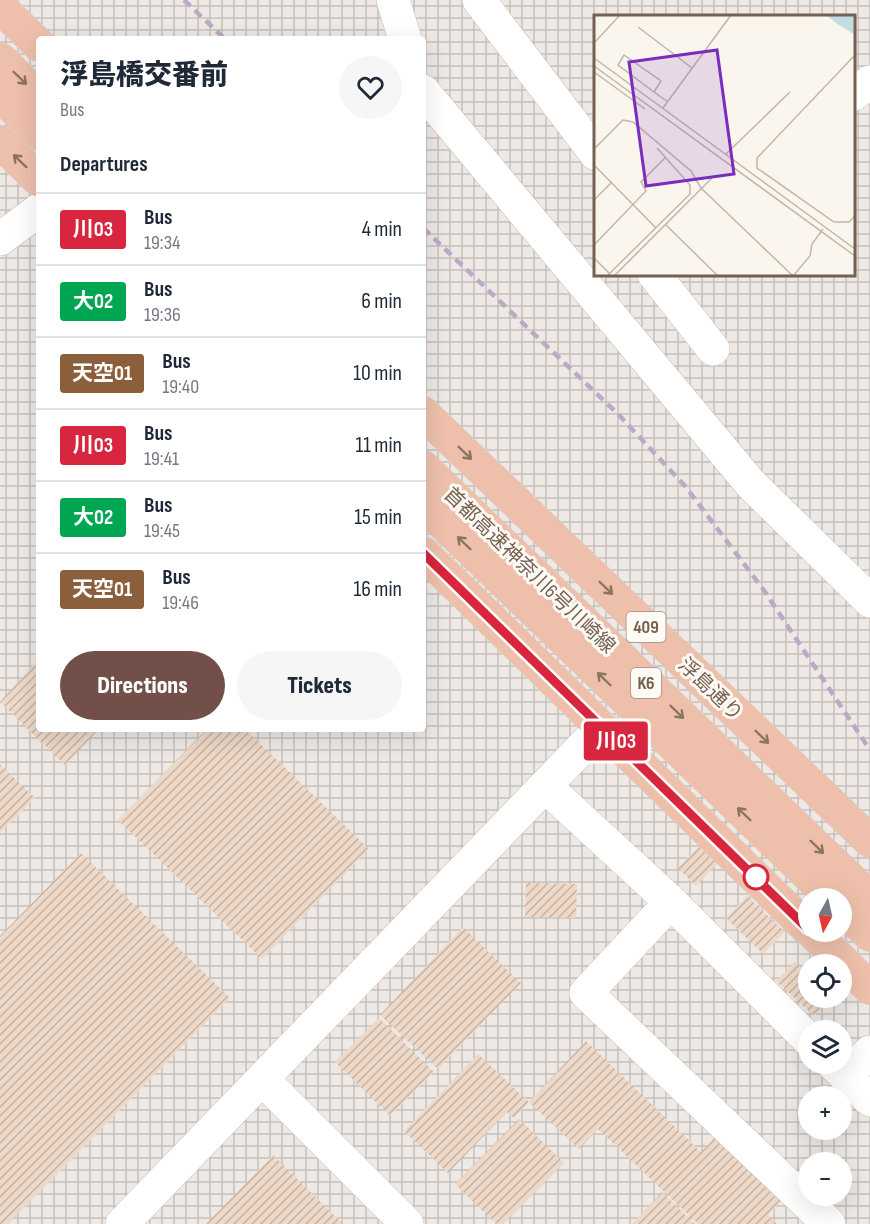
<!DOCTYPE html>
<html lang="en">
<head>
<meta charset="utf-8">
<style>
	:root { --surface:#fff; --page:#f6f6f7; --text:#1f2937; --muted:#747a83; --line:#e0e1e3; --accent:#725049 }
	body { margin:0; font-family:"Sofia Sans Condensed","Noto Sans JP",sans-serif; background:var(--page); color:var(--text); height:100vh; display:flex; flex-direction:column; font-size:22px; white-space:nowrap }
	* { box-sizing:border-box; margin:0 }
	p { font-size:20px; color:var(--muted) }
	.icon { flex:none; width:33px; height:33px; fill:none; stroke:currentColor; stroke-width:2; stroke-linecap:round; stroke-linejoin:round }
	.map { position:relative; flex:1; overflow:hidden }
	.details { position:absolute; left:36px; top:36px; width:390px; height:696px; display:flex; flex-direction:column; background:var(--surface); border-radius:6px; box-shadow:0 6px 24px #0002 }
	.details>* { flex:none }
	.badge { padding:0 12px; border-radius:4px; font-size:21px; line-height:39px }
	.needle { width:39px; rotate:188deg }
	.controls { position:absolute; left:798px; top:888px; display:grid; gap:12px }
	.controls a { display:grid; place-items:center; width:54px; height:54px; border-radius:50%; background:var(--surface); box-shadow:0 6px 24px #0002; font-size:30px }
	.map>.badge { position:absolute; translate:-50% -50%; box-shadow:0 0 0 3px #fff }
	h2 { padding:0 24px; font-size:22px; line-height:54px }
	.round { display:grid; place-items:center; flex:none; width:63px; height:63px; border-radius:32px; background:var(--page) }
	.overview { display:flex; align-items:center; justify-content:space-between; height:102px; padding:0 24px }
	h1 { font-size:28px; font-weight:800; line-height:45px }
	.cta { display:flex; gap:12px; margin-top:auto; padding:12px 24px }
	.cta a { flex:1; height:69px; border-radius:36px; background:var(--accent); color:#fff; font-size:24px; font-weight:800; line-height:69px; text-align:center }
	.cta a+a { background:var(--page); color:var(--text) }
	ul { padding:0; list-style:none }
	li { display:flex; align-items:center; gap:18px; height:72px; padding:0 24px; border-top:2px solid var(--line) }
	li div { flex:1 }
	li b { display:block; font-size:22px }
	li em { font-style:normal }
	li .badge { min-width:66px; font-weight:700; text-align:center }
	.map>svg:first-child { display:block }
	.industrial { fill:url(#industrial-grid); fill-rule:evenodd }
	.building { fill:url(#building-hatch) }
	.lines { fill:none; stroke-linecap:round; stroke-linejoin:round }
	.minor-casing { stroke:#cdbfb4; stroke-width:34 }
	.highway-casing { stroke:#d8d2cf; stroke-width:34 }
	.minor { stroke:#fff; stroke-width:33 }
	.highway { stroke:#eec0ab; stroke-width:33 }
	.rail { stroke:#baabc5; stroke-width:4.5; stroke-dasharray:9 6; stroke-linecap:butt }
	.oneway { stroke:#8d7364 }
	.line-casing { stroke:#fff; stroke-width:14 }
	.line { stroke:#d7263d; stroke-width:9 }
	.stop-dot { fill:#fff; stroke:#d7263d; stroke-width:3 }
	.labels { text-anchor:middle; stroke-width:6; stroke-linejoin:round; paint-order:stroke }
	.shield { fill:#fefaf4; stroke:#9e8e83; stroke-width:1.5 }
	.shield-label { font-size:18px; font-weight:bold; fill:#756052 }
	.street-label { font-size:20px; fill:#756052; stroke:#fefaf4 }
	.inset-road { fill:none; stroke:#c1b6aa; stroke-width:1.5 }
	.view { fill:#7b2cbf; fill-opacity:0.15; stroke:#7b2cbf; stroke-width:3 }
	.inset-edge { fill:none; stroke:#756052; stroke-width:3 }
</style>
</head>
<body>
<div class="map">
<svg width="870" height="1224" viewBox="0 0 870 1224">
	<defs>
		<pattern id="industrial-grid" width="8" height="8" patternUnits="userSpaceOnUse" patternTransform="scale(1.5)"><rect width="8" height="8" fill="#eee9e5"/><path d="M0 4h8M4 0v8" fill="none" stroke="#c5c0bc"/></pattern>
		<pattern id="building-hatch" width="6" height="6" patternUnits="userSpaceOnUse" patternTransform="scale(1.5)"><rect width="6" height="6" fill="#eed9c8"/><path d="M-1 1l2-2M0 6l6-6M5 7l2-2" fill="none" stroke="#c5b3a5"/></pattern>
	</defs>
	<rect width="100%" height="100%" fill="#fbf6ed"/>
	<!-- industrial -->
	<path class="industrial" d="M0,0h870v1224h-870zM596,16h258v258h-258zM39,39h384v690h-384zM808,898h34v34h-34zM808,964h34v34h-34zM808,1030h34v34h-34zM808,1096h34v34h-34zM808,1162h34v34h-34z"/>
	<!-- building -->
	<path class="building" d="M37,661l2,2v66h60l-34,36 -65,-63z
		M207,729h38l124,120 -107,110 -144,-139z
		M0,764l35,34 -35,35z
		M702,843l18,18 -24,25 -18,-18z
		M81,853l149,145 -222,226h-8v-288z
		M526,883l51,1 -1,34 -51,-1z
		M747,896l38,36 -22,22 -37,-36z
		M463,927l58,56 -83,86 -58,-54z
		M795,962l13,12v24h24l-18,18 -38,-35z
		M379,1018l55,54 -44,44 -55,-54z
		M586,1041l115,111 32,-34 67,64 -32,33 9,9h-79l-100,-95 -19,20 -50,-47 -15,16 -7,-6 -59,61 -44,-42 74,-77 51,48z
		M519,1119l45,44 -61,61h-7l-41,-40z
		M273,1155l70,69h-137z
		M662,1192l33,32h-63z"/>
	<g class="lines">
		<!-- minor casing -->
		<g class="minor-casing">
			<path id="minor" d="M393,0l12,39
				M479,0l117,154
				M423,91l327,392 120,118
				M854,94l16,-12
				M0,239l39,-29
				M654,274l59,75
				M545,786l126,116 137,137
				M671,902l-85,91 243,231
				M833,1064l37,36
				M846,1076l24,-24
				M262,1079l145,145
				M122,1224l480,-497"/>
		</g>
		<!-- highway casing -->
		<g class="highway-casing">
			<path id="highway" d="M0,7l39,38
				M0,59l39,38
				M0,95l39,38
				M0,142l39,38
				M423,413l447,428
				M423,467l447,431
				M423,504l409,394
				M423,553l385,376
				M842,908l28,27
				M812,932l58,56"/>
		</g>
		<!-- minor -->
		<use href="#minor" class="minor"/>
		<!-- highway -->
		<use href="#highway" class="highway"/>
		<!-- rail -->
		<path class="rail" d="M184,0l41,39
			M423,228l195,186 67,72 78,103 107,161"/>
	</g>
	<!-- one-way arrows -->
	<defs><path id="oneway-shaft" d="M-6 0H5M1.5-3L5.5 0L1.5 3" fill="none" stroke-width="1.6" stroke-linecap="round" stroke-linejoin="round" transform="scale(1.5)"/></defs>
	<g class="oneway">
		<use href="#oneway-shaft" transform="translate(20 78) rotate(44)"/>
		<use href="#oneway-shaft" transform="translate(20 161) rotate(-136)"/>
		<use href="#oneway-shaft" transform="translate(465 453) rotate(44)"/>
		<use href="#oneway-shaft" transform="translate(464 543) rotate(-136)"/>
		<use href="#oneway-shaft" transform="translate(606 588) rotate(44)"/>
		<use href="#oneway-shaft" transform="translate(604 679) rotate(-136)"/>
		<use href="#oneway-shaft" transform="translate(677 712) rotate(44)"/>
		<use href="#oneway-shaft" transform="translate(762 737) rotate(44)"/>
		<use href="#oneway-shaft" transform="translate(744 814) rotate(-136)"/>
		<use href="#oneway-shaft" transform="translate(817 847) rotate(44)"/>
	</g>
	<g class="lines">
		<!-- line casing -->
		<g class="line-casing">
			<path id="line" d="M423,553l385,376"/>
		</g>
		<!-- line -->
		<use href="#line" class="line"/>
	</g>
	<!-- markers -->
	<circle class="stop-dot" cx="756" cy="877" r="12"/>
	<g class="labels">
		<!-- shield labels -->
		<g class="shield">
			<rect x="626.5" y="612" width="39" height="30" rx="4.5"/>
			<rect x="631" y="668" width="30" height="30" rx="4.5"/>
		</g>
		<g class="shield-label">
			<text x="646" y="633">409</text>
			<text x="646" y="689">K6</text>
		</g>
		<!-- street labels -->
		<g class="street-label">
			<text transform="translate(530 570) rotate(44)" y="7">首都高速神奈川6号川崎線</text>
			<text transform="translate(711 689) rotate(44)" y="7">浮島通り</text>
		</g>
	</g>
	<!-- overview -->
	<g transform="translate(594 15)">
		<rect width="261" height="261" fill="#fbf6ed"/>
		<path d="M232,0h29v20l-19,-12z" fill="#c3dde3"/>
		<path class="inset-road" d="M44,12l54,41M0,28l26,-28M261,40l-98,103v10l77,54h15l6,-6M0,43l261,191M0,51l261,190M0,57l51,37M60,77l7,-11 -37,-26 -6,10 36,27 14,10M69,93l68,-93M0,134l29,-29 10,2 58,49 10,17 92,88 17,-20 2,-12 11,-15M132,139l64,-62M0,150l62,63M0,185l18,-18M71,209l53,52M0,230l52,-54 -5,-9 25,-25M0,243l15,15M13,261l83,-82v-9l-33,-37M20,261l98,-98"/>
		<path class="view" d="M123,35l17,124 -88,12 -17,-124z"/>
		<rect width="261" height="261" class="inset-edge"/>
	</g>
</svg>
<div class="controls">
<a><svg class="needle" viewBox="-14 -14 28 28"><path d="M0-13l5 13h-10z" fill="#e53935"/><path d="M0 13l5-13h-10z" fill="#747a83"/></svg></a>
<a><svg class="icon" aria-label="locate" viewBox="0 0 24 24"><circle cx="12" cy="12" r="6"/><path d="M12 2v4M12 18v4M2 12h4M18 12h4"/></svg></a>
<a><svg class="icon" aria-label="layers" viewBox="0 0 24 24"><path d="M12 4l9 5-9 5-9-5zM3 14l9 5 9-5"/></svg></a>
<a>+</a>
<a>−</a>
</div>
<b class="badge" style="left:616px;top:741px;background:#d7263d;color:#fff">川03</b>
<section class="details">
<div class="overview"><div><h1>浮島橋交番前</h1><p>Bus</p></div><a class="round"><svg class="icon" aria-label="heart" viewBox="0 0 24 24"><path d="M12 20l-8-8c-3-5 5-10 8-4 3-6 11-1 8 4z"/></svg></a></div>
<h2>Departures</h2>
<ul>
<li><span class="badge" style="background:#d7263d;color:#fff">川03</span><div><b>Bus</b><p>19:34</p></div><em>4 min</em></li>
<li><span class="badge" style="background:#00a651;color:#fff">大02</span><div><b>Bus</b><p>19:36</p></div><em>6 min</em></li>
<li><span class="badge" style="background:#8b5e3c;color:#fff">天空01</span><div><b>Bus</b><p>19:40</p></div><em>10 min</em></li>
<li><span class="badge" style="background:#d7263d;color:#fff">川03</span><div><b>Bus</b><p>19:41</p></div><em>11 min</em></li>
<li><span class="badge" style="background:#00a651;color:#fff">大02</span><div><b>Bus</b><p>19:45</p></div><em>15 min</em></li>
<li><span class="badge" style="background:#8b5e3c;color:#fff">天空01</span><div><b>Bus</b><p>19:46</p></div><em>16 min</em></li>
</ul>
<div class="cta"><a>Directions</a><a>Tickets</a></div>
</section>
</div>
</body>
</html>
